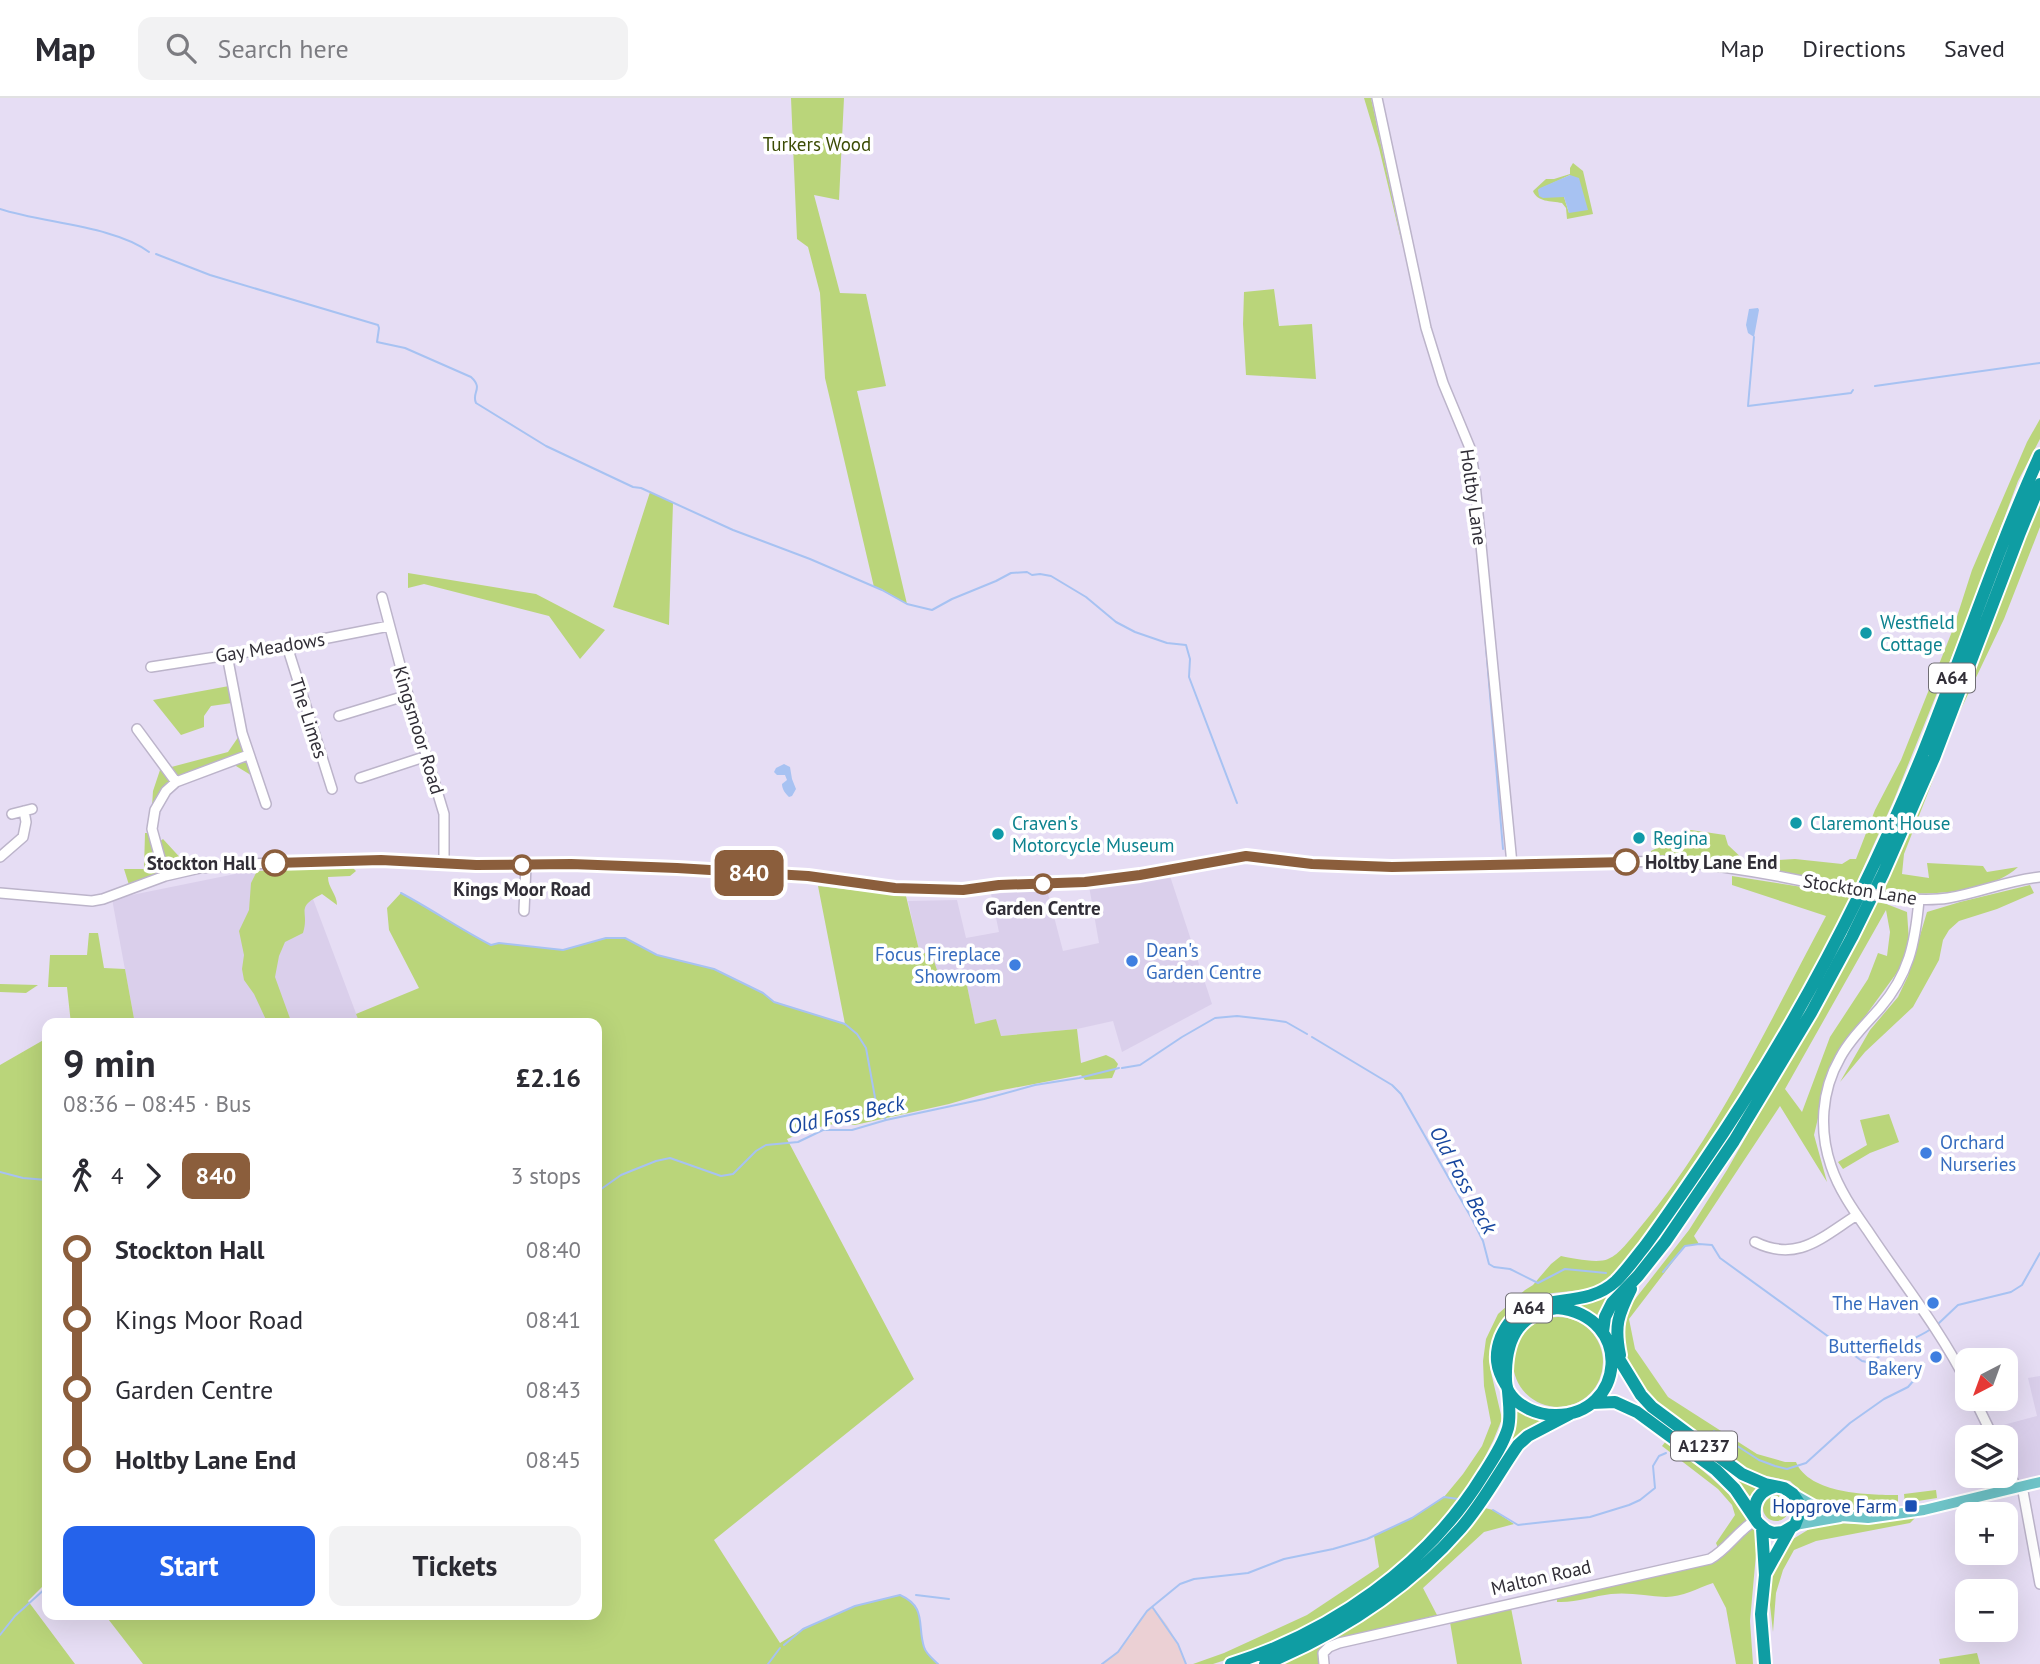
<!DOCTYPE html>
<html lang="en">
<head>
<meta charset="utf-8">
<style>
	:root { --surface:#fff; --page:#f2f2f3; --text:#2b2b33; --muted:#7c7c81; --line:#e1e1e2; --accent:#2563eb }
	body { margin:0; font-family:"PT Sans",sans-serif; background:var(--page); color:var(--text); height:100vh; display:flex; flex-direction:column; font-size:26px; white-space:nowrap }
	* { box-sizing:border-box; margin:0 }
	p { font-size:23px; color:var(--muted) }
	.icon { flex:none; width:38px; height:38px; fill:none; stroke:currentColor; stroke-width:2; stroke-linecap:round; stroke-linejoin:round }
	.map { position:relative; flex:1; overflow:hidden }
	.drawer { position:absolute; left:42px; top:920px; width:560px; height:602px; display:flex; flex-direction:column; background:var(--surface); border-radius:14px; box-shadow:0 7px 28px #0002 }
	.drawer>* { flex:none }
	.badge { padding:0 14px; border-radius:10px; font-size:24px; line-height:46px }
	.needle { width:46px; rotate:221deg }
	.buttons { position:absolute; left:1955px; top:1250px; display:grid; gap:14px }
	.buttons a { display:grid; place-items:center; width:63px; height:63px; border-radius:14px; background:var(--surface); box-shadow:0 7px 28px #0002; font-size:35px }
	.map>.badge { position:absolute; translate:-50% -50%; box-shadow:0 0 0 4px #fff }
	.legs { display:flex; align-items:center; gap:10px; height:77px; padding:0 21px; font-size:23px }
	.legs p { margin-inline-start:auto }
	.overview { display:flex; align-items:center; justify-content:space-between; height:119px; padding:0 21px }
	h1 { font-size:38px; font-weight:800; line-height:52px }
	.action { display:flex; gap:14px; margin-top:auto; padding:14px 21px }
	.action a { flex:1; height:80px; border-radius:14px; background:var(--accent); color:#fff; font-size:28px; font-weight:800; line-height:80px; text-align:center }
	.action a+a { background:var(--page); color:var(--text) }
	ul { padding:0 21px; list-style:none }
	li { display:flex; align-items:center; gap:24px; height:70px; font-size:26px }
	li i { display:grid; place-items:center; width:10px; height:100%; margin:0 9px; background:currentColor }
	li i::after { content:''; width:18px; height:18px; margin:-9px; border:5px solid; border-radius:50%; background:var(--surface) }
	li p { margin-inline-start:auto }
	li:first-child i { background:linear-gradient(#0000 50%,currentColor 0) }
	li:last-child i { background:linear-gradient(currentColor 50%,#0000 0) }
	header { display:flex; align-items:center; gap:42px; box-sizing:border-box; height:98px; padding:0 35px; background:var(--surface); border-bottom:2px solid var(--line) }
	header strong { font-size:33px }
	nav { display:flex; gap:38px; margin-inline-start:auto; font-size:24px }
	.search { width:490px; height:63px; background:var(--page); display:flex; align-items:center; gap:18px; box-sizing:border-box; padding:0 24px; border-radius:14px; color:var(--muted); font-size:26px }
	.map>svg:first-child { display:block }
	.built { fill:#dacfeb }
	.industrial { fill:#ebd0d4 }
	.green { fill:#bad57a; fill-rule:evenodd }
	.water { fill:#a7c2f2 }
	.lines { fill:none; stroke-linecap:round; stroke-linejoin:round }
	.stream { stroke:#a7c2f2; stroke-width:2 }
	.minor-casing { stroke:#bcb4ca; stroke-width:12 }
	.major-casing { stroke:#fff; stroke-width:14 }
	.highway-casing { stroke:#fff; stroke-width:16 }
	.minor { stroke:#fff; stroke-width:9 }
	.major { stroke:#6fc4c8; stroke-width:10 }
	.highway { stroke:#0f9da3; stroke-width:12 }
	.minor-bridge-casing { stroke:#bcb4ca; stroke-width:12; stroke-linecap:butt }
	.minor-bridge { stroke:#fff; stroke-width:9 }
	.line-1-casing { stroke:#fff; stroke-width:16 }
	.line-1 { stroke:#8b5e3c; stroke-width:10 }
	.culture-dot { fill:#0f9aa8; stroke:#fff; stroke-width:2.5 }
	.stop-1-dot { fill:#fff; stroke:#8b5e3c; stroke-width:3.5 }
	.shop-dot { fill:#3f7fe0; stroke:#fff; stroke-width:2.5 }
	.transit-dot { fill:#1a4fb4; stroke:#fff; stroke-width:2.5 }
	.labels { text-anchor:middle; stroke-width:7; stroke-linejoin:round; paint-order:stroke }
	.shield { fill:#fff; stroke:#6f6d73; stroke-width:2 }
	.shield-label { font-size:18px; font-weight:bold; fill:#312e37 }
	.park-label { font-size:19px; fill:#3c4c05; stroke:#fff }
	.street-label { font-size:19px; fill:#312e37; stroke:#fff }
	.culture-label { font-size:19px; fill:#0d838f; stroke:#fff; text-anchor:start }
	.stop-label { font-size:19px; font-weight:bold; fill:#312e37; stroke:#fff }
	.shop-label { font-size:19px; fill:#366cbe; stroke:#fff; text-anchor:end }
	.transit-label { font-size:19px; fill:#164399; stroke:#fff; text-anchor:end }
	.water-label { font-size:21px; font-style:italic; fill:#17469e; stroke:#fff }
</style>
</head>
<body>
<header>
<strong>Map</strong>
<div class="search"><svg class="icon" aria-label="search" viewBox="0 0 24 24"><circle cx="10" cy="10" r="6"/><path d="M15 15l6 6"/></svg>Search here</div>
<nav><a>Map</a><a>Directions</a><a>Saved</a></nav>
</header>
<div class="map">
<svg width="2040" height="1566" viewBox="0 0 2040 1566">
	<rect width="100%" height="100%" fill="#e6ddf4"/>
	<!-- built -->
	<path class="built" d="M305,771l8,30 47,125h-225l-23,-125 128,-26z
		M1170,778l42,128 -90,48 -9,-31 -36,8 -76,7 -26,-11 -10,-49 -16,4 -11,-6 -18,-19 -12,-54 49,-1 9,38 33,-6 -8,-38 56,-4 16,61 36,-8 -10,-57z
		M2040,1278v103l-22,4 -12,-27v-19h-10l-4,-9 45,-12 -9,-38z"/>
	<!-- industrial -->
	<path class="industrial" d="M1152,1508l15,19 11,19 8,20h-84l16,-13 13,-15 9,-17z"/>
	<!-- green -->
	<path class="green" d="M791,0h53l-5,102 -25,-5 26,98 26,1 20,92 -29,5 50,213 -24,-14 -9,-3 -49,-209 -5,-85 -12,-46 -11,-8z
		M1364,0h7l32,150 -24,-100z
		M1573,65l10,8 10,43 -26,5 -1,-11 -4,-5c-11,-2 -25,-1 -29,-12l13,-12h8l16,-5v-6zM1570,77l-1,38 -5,-16 -26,-7z
		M1274,191l5,37 33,-2 4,55 -70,-4 -3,-51 1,-32z
		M2040,321v20l-22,42 -56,150 -69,171 -38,84 -156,-28 -47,-3 -1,-4 40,-21 34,5 3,10 18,17 49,-3 47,5 8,-5h6l19,-49 26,-50 52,-131 19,-59 55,-128z
		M650,394l23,11 -4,122 -56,-18z
		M2040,398v31l-36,92 -44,92 -56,143 -2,20 27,4 -2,-15 56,3 4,6 31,-5c-31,29 -100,29 -140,24z
		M408,475l128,21 69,36 -25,29 -31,-43 -125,-32 -16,4z
		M229,588l3,17 -21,3 -7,10v11l-23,8 -28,-35z
		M239,638l15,41 -18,-11 -5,-5 -61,22 -18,23 1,-15 7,-21 68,-18z
		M145,735h4l9,33c-1,13 -19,15 -29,19l-5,-16h20z
		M163,741l23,25 -11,4 -7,-3 -9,-23z
		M352,769l4,4 -6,5 -22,1c0,11 9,17 9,28l-15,-11c-28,14 -12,17 -19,39l-18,9 -6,14 -4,21 17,47h-24l-14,-30 -10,-14 -2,-11 2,-14 -5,-24 10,-21 2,-27 6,-12z
		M1732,778l121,19 -90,167 -67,102 -56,80 -27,34 -23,11 -46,5 -24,10 -18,18 -11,22 -1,24 12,51 -9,22 -24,47 -11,11 -17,22 -28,29 -32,27 -41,30 -47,27 -49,20 -31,10h-20l31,-11 83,-38 72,-48 -5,-31 38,-18 32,-21 19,-23 19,-28 9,-23 -7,-37 -1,-25 3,-22 12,-25 27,-24 8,-5 18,-21 10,-8c11,2 36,8 47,3 12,-5 22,-20 30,-29 79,-93 131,-208 188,-314l-94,-31z
		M2030,787l4,8 -37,16 -38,12 -10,9 -6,10 -4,20 -26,47 -48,45 -25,30 30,-52 28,-33 10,-21 19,-64 33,-10z
		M818,788l88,10 14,58 11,-2 7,21 9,-2 2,9 16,-4 10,48 21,-5 5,17 76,-7 4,34 25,-8 8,4 4,5 -6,14 -27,2 -4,-5 -94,18 -38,11 -94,21c-22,-6 -48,6 -68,14l127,240 -200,161 66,103 23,-14 52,-23 45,-11c27,12 17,30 24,52 2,7 9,12 14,17h-795l-38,-49h492v-591h-237l-4,-10 63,-26 -30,-58 -2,-22 14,-15c30,16 58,36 90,52l8,-2 64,7 43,-12h19l32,17 57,14 49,24 11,9 71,22z
		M1876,802l31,12 2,29 -8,26 -70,96 -17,72 13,47 -47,-76 -86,130 5,8 -14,2 -56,73 6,30 33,48 89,57 28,8h11c13,32 73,33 102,33v9l-16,7 -19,1 -31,-4 -26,-11 -16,-16 -28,-6 -14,-6c-20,-14 -39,-28 -58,-42 -13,-9 -28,-18 -39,-30 -21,-21 -35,-57 -26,-85l64,-82 38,-60 78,-136zM1886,812l4,22 -3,24 -9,-3 -10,26 -38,58 -28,75 -17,-23z
		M89,835h9l6,35 21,1 10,55h-64l-4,-37h-19l2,-32h37z
		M0,886l38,1 -12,8 -26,-1z
		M47,940v544l-19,19 47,63h-75v-599z
		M1889,1016l10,28 -29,11 -27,16 -5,-7 29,-17 -7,-25z
		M1618,1186l-12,17 -7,21 -36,-17z
		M1513 1264a45 45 0 1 1 90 0a45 45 0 1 1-90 0Z
		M1514,1305l33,15c-20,10 -32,21 -45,38z
		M1666,1343c26,22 103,74 90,113l-6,67 3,43h-17l-10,-56 -13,-25c-15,5 -31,14 -47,14 -18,-1 -37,-5 -55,-3 -18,2 -35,9 -54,8v-4l37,-11 65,-12 55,-14 7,-6 -5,-12 19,-28 -3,-10 -14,-16 -56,-43z
		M1724,1370l36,19 -7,13z
		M1936,1392l1,8 -32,5 -1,-9z
		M1763 1410a13 13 0 1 1 26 0a13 13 0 1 1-26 0Z
		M1485,1410l8,2 21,14 -30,8 -61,56 14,27 -97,24 -14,5 -8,7 1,13h-43l179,-122z
		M1917,1418l-7,7 -94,18 -22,9 -11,20 -7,23 -3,39 -4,-36 4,-27 20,-30 18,-11 21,-5 29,1z
		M1511,1510l11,56h-65l-7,-42z
		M1977,1555l3,11h-40l-1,-5z"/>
	<!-- water -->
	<path class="water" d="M1570,77l9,3 9,32 -19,3 -5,-16 -21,1 -4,-2 -1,-6 2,-2z
		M1758,210l1,2 -5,27 -6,-4 -2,-8 3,-16z
		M784,666l6,3 2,12 4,10 -4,7 -3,1c-4,-4 -7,-8 -7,-13l5,-4 -2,-5h-8l-3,-3 2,-4z"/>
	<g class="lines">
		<!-- stream -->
		<path class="stream" d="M0,111c42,14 115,17 149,43
			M156,156l54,21 168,50 1,3 -2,14 28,6 66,29c13,12 0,15 5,26l70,43 87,41 8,1 92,42 77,29 72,31 25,14 25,6 20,-11 44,-18 15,-8 16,-1 5,3 8,-1 11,2 35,21 30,25 19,10 32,11 19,2 4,14 -1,18 48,126
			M1754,239l-6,69 103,-13 2,-3
			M1875,288l165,-23
			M1482,501l21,250
			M401,795c30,16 59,36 90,52l8,-2 64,7 43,-12h19l32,17 57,14 49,24 11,9 71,22 12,10 9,14 10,55 10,17
			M1312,939l80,48 9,9 71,125 11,22 6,23 5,3 16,2 28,14 27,-14 41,4
			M1122,970l18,-3 42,-28 33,-19 22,-2 35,4 14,2 21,12
			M0,1074l23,6 24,2
			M597,1094l24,-17 35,-14 14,-3 51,18 12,-2 23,-23 10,-6 32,-3 25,-12h29l34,-10 98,-21 51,-14 44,-7 40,-10
			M1663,1174l22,-26 14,-2 13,1 8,13 142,103 10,2c15,-16 40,-21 59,-34
			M1938,1226l20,-19 53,-13 11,-7 18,-32
			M1709,1337l5,-4 45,29 16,6 12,3 19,-6 44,-40 34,-24 24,-12 13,-15 3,-9
			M1493,1412l25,15 72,-8 39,-12 11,-5 15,-12 -2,-22 6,-10 7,-3
			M916,1497l33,4
			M1153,1510l25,36 8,20
			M0,1537l15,-19 32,-29
			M784,1547l19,-16 52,-23 45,-11c27,12 17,30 24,52 2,7 9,12 14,17
			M768,1566l12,-16
			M1102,1566l16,-12 29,-41 33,-27 14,-5 54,-6 36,-14 49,-10 34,-10 45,-21 32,-21 14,2"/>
		<!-- minor casing -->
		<g class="minor-casing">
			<path id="minor" d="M1377,0l49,230 17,55 27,65 4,25 38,391
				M382,499l26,98 36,119v49
				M287,548l45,143
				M227,557l15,78 24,71
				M151,569l136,-21 102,-20
				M339,618l69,-21
				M137,631l39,53
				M360,680l67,-22
				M12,716l20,-5
				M0,759l23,-20 3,-15 -2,-11
				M165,778l-13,-47 3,-19 11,-19 10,-9 72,-27
				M0,795l92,8 11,-2 62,-23 35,-8 48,-4 103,-3 326,7 131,8 87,12 68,1 36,-4 68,-1 36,-4 37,-5 66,-13 40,-6 66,8 81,3 278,-6c54,5 107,14 159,26
				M1893,800c18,1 37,3 55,0 31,-5 60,-18 92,-21
				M1919,802c-4,44 -10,74 -39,108 -14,16 -30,31 -40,50 -19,33 -21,73 -9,108 8,24 23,45 37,65 33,50 72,98 99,152
				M524,813l2,-46
				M1755,1144c43,21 67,-5 102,-27
				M1974,1300l19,39
				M2006,1366l10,24
				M2022,1388l18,98
				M1324,1566l-1,-11 6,-6 10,-4 371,-84c18,-10 28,-29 46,-39"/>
		</g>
		<!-- major casing -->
		<g class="major-casing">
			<path id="major" d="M1795,1397l30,17 17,4 26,2 56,-8 116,-28
				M1795,1427l45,-8"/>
		</g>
		<!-- highway casing -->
		<g class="highway-casing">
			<path id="highway" d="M1557,1210c78,8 68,108 -2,107 -17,0 -37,-8 -46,-23 -4,-6 -3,-14 -3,-21 1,-35 15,-58 51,-63z
				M1603,1234l2,-15 7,-14 26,-27 27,-34 69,-101 77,-128 41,-76 31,-63 51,-116 85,-223 21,-51
				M1620,1257c-6,-29 -2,-40 11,-66
				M1506,1287c-10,-16 -12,-30 -5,-48 23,-53 79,-22 115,-56 11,-11 20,-24 29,-35 20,-27 39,-55 58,-83 88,-128 161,-266 220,-410 40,-99 73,-201 117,-298
				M1592,1305l23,-1 22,10 79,58 19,19 23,34 8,7 7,3 10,-1 12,-7 5,-13 -1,-9 -6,-9 -9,-6 -19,-4 -23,-10 -90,-67 -11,-12 -33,-54
				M1755,1418c-2,-15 5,-25 19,-29
				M1762,1430l3,47 -4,39 4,50
				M1765,1476l25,-45
				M1231,1566c101,-32 196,-98 252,-189 9,-14 20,-30 25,-47 3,-12 1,-24 0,-37
				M1265,1566c74,-31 143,-75 196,-136 22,-25 38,-56 57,-83l10,-9 42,-22"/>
		</g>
		<!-- minor -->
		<use href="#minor" class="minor"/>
		<!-- major -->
		<use href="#major" class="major"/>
		<!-- highway -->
		<use href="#highway" class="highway"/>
		<!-- minor-bridge casing -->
		<g class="minor-bridge-casing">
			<path id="minor-bridge" d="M1830,789l63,11"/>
		</g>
		<!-- minor-bridge -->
		<use href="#minor-bridge" class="minor-bridge"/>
	</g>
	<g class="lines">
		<!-- line-1 casing -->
		<g class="line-1-casing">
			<path id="line-1" d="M275,765l106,-3 95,5 95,-1 106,4 131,8 87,12 68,2 36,-5 86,-3 55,-7 106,-19 66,8 80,3 234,-5"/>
		</g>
		<!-- line-1 -->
		<use href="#line-1" class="line-1"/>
	</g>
	<!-- markers -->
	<g class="culture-dot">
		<circle cx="1866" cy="535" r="7"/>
		<circle cx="1796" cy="725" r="7"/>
		<circle cx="998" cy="736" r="7"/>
		<circle cx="1639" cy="740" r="7"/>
	</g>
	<g class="stop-1-dot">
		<circle cx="1626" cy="764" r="12"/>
		<circle cx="275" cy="765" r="12"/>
		<circle cx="522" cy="767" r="9"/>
		<circle cx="1043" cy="786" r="9"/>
	</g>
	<g class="shop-dot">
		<circle cx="1132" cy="863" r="7"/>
		<circle cx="1015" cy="867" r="7"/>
		<circle cx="1926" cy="1055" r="7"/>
		<circle cx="1933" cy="1205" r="7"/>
		<circle cx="1936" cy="1259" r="7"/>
	</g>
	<rect class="transit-dot" x="1904" y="1401" width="14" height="14" rx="3.5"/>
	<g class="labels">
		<!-- shield labels -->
		<g class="shield">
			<rect x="1929" y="565.5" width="46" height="29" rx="5"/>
			<rect x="1506" y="1195.5" width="46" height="29" rx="5"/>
			<rect x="1671" y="1333.5" width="66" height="29" rx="5"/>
		</g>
		<g class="shield-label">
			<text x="1952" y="586">A64</text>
			<text x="1529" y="1216">A64</text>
			<text x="1704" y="1354">A1237</text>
		</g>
		<!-- park labels -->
		<g class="park-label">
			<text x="817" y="53">Turkers Wood</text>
		</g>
		<!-- street labels -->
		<g class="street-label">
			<text transform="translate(1474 399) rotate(82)" y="7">Holtby Lane</text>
			<text transform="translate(270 549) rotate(-9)" y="7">Gay Meadows</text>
			<text transform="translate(309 620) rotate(72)" y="7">The Limes</text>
			<text transform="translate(419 632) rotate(73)" y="7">Kingsmoor Road</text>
			<text transform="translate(1860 791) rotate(9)" y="7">Stockton Lane</text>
			<text transform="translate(1541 1479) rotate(-13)" y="7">Malton Road</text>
		</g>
		<!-- culture labels -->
		<g class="culture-label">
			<text x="1880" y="531">Westfield<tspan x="1880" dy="22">Cottage</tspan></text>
			<text x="1012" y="732">Craven's<tspan x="1012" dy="22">Motorcycle Museum</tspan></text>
			<text x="1810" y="732">Claremont House</text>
			<text x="1653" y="747">Regina</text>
		</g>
		<!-- stop labels -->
		<g class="stop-label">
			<text x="1645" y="771" text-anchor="start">Holtby Lane End</text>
			<text x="256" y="772" text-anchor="end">Stockton Hall</text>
			<text x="522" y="798">Kings Moor Road</text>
			<text x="1043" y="817">Garden Centre</text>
		</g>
		<!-- shop labels -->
		<g class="shop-label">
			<text x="1146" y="859" text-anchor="start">Dean's<tspan x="1146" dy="22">Garden Centre</tspan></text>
			<text x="1001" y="863">Focus Fireplace<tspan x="1001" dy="22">Showroom</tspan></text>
			<text x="1940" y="1051" text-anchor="start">Orchard<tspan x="1940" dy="22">Nurseries</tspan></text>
			<text x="1919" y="1212">The Haven</text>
			<text x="1922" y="1255">Butterfields<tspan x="1922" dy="22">Bakery</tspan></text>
		</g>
		<!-- transit labels -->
		<g class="transit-label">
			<text x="1897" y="1415">Hopgrove Farm</text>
		</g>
		<!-- water labels -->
		<g class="water-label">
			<text transform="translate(846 1017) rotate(-12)" y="7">Old Foss Beck</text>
			<text transform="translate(1463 1082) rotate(62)" y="7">Old Foss Beck</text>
		</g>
	</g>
</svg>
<div class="buttons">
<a><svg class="needle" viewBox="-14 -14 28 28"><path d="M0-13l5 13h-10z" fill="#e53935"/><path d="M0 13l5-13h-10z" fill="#7c7c81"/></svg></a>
<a><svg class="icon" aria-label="layers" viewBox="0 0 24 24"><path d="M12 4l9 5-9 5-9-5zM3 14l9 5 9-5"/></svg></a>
<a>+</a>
<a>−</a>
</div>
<b class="badge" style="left:749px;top:775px;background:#8b5e3c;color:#fff">840</b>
<section class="drawer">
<div class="overview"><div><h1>9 min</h1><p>08:36 – 08:45 · Bus</p></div><b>£2.16</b></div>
<div class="legs"><svg class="icon" aria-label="walk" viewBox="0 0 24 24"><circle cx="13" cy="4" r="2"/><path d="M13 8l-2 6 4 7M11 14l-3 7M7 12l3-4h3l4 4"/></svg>4<svg class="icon" aria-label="forward" viewBox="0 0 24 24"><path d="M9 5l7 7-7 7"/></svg><b class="badge" style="background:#8b5e3c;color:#fff">840</b><p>3 stops</p></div>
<ul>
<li><i style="color:#8b5e3c"></i><b>Stockton Hall</b><p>08:40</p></li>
<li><i style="color:#8b5e3c"></i><span>Kings Moor Road</span><p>08:41</p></li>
<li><i style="color:#8b5e3c"></i><span>Garden Centre</span><p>08:43</p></li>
<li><i style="color:#8b5e3c"></i><b>Holtby Lane End</b><p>08:45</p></li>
</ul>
<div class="action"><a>Start</a><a>Tickets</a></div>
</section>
</div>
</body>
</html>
